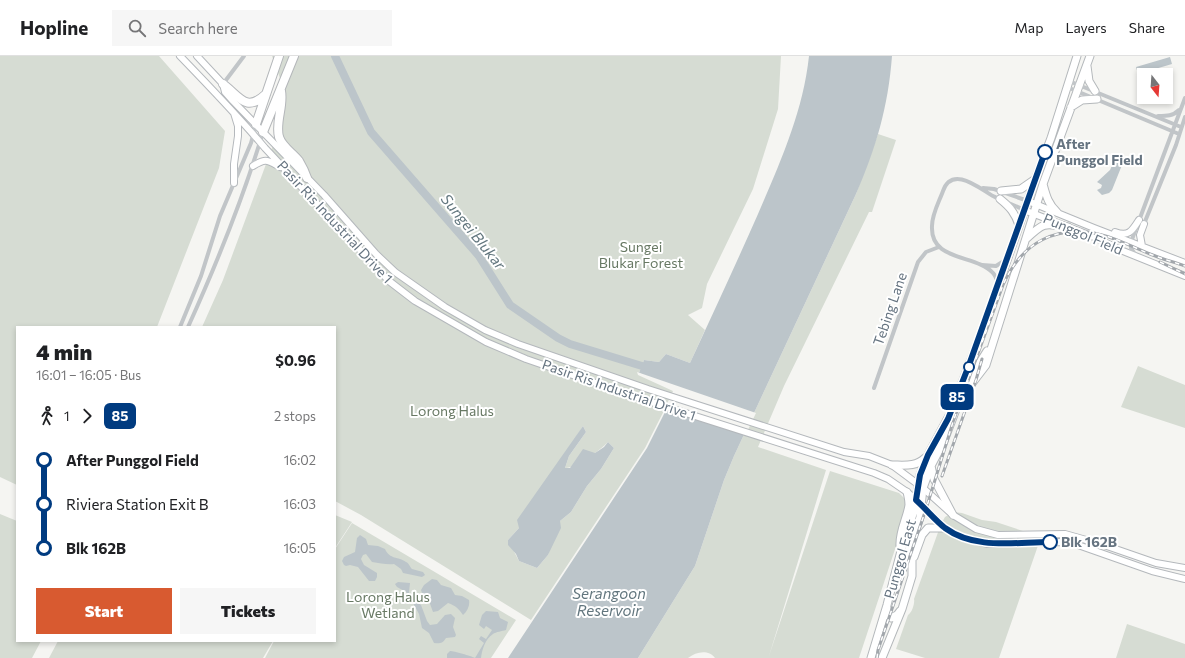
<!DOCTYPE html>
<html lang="en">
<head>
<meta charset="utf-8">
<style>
	:root { --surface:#fff; --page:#f6f6f6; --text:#202124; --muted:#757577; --line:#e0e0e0; --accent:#d85a30 }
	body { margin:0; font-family:Commissioner,sans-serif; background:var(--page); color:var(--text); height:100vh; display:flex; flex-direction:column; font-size:15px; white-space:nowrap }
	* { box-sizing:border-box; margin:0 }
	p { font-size:13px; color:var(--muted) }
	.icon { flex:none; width:22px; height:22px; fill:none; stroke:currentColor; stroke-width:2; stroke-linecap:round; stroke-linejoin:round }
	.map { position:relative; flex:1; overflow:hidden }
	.details { position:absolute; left:16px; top:270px; width:320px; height:316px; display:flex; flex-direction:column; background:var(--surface); border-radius:0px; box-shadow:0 2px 6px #0003 }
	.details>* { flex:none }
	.badge { padding:0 8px; border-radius:6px; font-size:14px; line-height:26px }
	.needle { width:26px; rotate:163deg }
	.buttons { position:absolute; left:1137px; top:12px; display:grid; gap:8px }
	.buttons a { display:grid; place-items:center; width:36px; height:36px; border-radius:0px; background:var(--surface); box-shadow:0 2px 6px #0003; font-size:20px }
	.map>.badge { position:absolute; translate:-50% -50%; box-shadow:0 0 0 2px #fff }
	.legs { display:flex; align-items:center; gap:6px; height:44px; padding:0 20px; font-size:13px }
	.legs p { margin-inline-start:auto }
	.overview { display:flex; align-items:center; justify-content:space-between; height:68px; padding:0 20px }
	h1 { font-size:22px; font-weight:800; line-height:30px }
	.button { display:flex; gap:8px; margin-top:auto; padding:8px 20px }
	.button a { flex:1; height:46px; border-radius:0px; background:var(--accent); color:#fff; font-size:16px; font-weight:800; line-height:46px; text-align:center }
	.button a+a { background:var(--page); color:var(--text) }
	ul { padding:0 20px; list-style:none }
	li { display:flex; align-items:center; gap:14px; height:44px; font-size:15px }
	li i { display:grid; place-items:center; width:6px; height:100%; margin:0 5px; background:currentColor }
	li i::after { content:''; width:10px; height:10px; margin:-5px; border:3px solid; border-radius:50%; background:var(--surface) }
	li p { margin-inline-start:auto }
	li:first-child i { background:linear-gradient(#0000 50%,currentColor 0) }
	li:last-child i { background:linear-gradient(currentColor 50%,#0000 0) }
	header { display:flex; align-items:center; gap:24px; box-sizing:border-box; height:56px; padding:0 20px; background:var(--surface); border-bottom:1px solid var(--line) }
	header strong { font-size:19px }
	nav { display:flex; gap:22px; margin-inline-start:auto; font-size:14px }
	.search { width:280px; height:36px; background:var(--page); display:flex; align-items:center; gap:10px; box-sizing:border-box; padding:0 14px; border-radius:0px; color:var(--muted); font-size:15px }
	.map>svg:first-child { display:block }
	.green { fill:#d6dcd3; fill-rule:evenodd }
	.water { fill:#bcc5ca }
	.pier { fill:#f5f5f2 }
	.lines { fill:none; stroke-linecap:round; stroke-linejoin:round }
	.river { stroke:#bcc5ca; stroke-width:8 }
	.secondary-casing { stroke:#b4b8bc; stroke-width:8 }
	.primary-casing { stroke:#b4b8bb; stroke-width:9 }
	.highway-casing { stroke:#b4b7ba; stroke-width:10 }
	.street { stroke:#c1c5c8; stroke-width:4 }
	.secondary { stroke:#fff; stroke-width:6 }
	.primary { stroke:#fff; stroke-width:7 }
	.highway { stroke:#fff; stroke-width:8 }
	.rail-casing { stroke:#a2a7ac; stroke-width:3 }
	.rail { stroke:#fff; stroke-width:1.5; stroke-dasharray:4.5; stroke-linecap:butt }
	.line-1-casing { stroke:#fff; stroke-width:9 }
	.line-1 { stroke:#003b80; stroke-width:6 }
	.stop-1-dot { fill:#fff; stroke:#003b80; stroke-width:2 }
	.labels { text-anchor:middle; stroke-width:4; stroke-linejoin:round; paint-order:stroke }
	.stop-label { font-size:14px; font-weight:bold; fill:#667481; stroke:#fff; text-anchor:start }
	.street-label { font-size:14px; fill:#667481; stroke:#fff }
	.park-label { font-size:14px; fill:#687964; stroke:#fff }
	.water-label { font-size:15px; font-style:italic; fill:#62767e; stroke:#fff }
</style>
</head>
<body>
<header>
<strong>Hopline</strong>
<div class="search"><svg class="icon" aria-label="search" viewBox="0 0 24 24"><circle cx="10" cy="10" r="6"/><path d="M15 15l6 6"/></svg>Search here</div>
<nav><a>Map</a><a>Layers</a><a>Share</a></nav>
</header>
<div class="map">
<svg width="1185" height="602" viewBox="0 0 1185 602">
	<rect width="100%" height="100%" fill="#f5f5f2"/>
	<!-- green -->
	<path class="green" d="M0,0h159l66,75 -6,37 -62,159h-140v158l-17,-8z
		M272,0h509l-3,53 -25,80 -46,95 -5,24 -14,7 17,15 -15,33 -24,-9 -7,8 -15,-2 -5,13 35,18 -29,57 -114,172 -170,-105 -26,-14v-174h-133l21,-47 59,-159 4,-26zM583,370l3,6 -17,24 -4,12c9,1 36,-18 43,-26l6,6 -13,21 -14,17 -16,26 -11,9 -12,34 -11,13 -18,-7 -11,-21 11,-12z
		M878,78l18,6 -24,72h-3l-85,174 -26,61 68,23 -57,186 61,-185 69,22 8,8 1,9 -49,148h-144c-7,-9 -19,-6 -27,0h-50l57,-92 29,-86 10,-24 122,-262z
		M1138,310l47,19v43l-64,-21z
		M953,456l9,1 20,7 14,2 45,15 -42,121h-74l-29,-9 12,-34c4,-2 7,-12 6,-16l27,-75 4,-7z
		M0,458l17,7v120h24l-9,17h-32z
		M335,459l17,7 -17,26z
		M352,467l164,97 -25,38h-226l9,-17h61v-92z
		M1127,568l58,20v14h-69z
		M58,585h215l-10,17h-214z"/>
	<!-- water -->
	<path class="water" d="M809,0h83c-4,52 -16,91 -36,138l-122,262 -10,24 -29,86 -57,92h-130l139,-210 29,-58 -37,-17 5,-13 15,2 7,-8 24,9c23,-50 46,-99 68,-149 22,-51 45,-102 51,-158z
		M1170,1l2,7 -34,10 -2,-7z
		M1117,98l7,6 -12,30 -3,3 -7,2 -5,-5 4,-2 1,-3 -5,-3 13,-12z
		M583,370l3,6 -17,24 -4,12h5l13,-19 12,4 9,-6 4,-5 6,6 -13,21 -14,17 -16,26 -11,9 1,7 -13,27 -11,13 -18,-7 -3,-7 -8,-9v-5l11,-12 -2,-8z
		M360,479l6,4 2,6 10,1 7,3c5,11 13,7 21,13 3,1 4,5 6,7l11,3 2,3 -3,2 -19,-4 -2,-4 -7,-5c-7,1 -14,-1 -22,-2l-6,-8 -3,1 -2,4 3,6 13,8v4l-2,4h-6l-11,-14 -8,-2 -4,1 -2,-1 -2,-4 2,-4 11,-5 2,-14z
		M432,523l5,1 4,5 10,3 4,7 7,1 7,4c1,5 -1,11 -6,15 -5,-7 -7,-9 -15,-12l-10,8 -5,1 -4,-11 -6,-5 -2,-6 3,-5z
		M398,526l12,1 -1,9 2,6 10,7 6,16 3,4 7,-1 8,-9 6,-1 4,4 -2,9 3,8 -1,2 -9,1c-3,5 -6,6 -12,5l-5,-10 -7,-5 -3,-14 -7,-13 -6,-9 -9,-5 -2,-3z
		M486,555l12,1 2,6 8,4 -2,8c-4,1 -10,2 -13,4 -8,5 -11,16 -12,24h-34v-4l3,-3c4,0 21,5 25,7l9,-15 -5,-4 2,-3 5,3 6,-9 -6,-4 -2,3 -5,-4 3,-10z"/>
	<!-- pier -->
	<path class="pier" d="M637,316l119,41 -10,21 -81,-26 8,-17 -35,-16z"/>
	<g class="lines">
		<!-- river -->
		<path class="river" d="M335,0l36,76 108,124 31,49 48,33 12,6 72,22"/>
		<!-- secondary casing -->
		<g class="secondary-casing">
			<path id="secondary" d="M180,0c29,30 58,60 85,92l124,133 26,20 71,41 40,17 122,42 226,72 14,6 19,13 38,36 18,10 25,6 75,-2 15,3 74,26 33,8
				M197,0l26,28 2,8 8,9 91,94 52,59 19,18 50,35 40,23 33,14 130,45 196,63 25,4 23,9 31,23 30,27 23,14 22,6 67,-1 39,11 52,18 29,5
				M234,57l4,13v10l-4,28v19
				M253,110c13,-8 14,-6 27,1
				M1028,145l66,27 91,35
				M1024,154l70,27 29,14 62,25
				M1115,176c14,5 17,-1 24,-12
				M1142,190l-2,-11 4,-11"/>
		</g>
		<!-- primary casing -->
		<g class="primary-casing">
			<path id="primary" d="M1087,10l2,15 6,10
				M1071,51l11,-7 15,-1
				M1043,128c3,11 5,20 14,28
				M1001,135l20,-2 13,-9
				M1000,143c10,8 15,14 19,26
				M1026,183c18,-17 18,-16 42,-12
				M965,330l22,-35
				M955,345l31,-80 49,-141 16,-42 26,-82
				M892,409c12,0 24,2 33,-7
				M931,410l3,13 19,36
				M900,490c-1,-15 7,-27 9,-41 0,-5 -1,-9 -2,-13
				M914,501l8,-22 6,-7h17
				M896,516l4,1 2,-3 8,-23
				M887,552v7l4,3 6,-3 3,-4
				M871,602l16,-53 14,-54 13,-40 6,-36 8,-20 21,-39
				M882,602l20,-49 10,-33v-35l8,-24 3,-29 8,-22 13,-25 16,-42 26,-34 57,-181 47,-128"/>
		</g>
		<!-- highway casing -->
		<g class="highway-casing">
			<path id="highway" d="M223,28c17,13 23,29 43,10
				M281,35c3,15 -6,31 -2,46 3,10 14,16 20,24 3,5 6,11 8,17
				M256,68l23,-68
				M263,76l31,-76"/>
		</g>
		<!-- street -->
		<path class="street" d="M1069,25l112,46
			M223,28l21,-28
			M1067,31l112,47
			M1158,60c9,0 15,0 21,-6
			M983,132l11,1 34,12
			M1144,168l32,-79 9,-28
			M1136,200l-5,-8v-6l54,-144
			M982,209l14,1 11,-7
			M998,228c-1,-3 -2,-8 -5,-11 -17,-19 -63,-11 -61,-47 0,-12 7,-24 11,-35 9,-26 36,-3 50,5 10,5 21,9 31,14
			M180,271l21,-51 19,-60 31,-73 5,-18
			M188,271c29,-64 55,-128 75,-195
			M874,332l44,-126 8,-10 13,-5"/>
		<!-- secondary -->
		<use href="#secondary" class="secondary"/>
		<!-- primary -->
		<use href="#primary" class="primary"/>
		<!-- highway -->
		<use href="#highway" class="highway"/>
		<!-- rail casing -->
		<g class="rail-casing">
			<path id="rail" d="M1160,206l25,12
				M942,420l34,-96 6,-21
				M877,602l1,-8 48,-141 27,-87 50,-137c19,-43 53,-61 99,-50 16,4 33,13 48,19 12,5 24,8 35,12"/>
		</g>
		<!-- rail -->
		<use href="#rail" class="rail"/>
	</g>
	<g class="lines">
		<!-- line-1 casing -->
		<g class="line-1-casing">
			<path id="line-1" d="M1045,96l-76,213 -21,54 -20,36 -8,20 -4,25c10,9 19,20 29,28 30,22 70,14 105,14"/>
		</g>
		<!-- line-1 -->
		<use href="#line-1" class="line-1"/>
	</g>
	<!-- markers -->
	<g class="stop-1-dot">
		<circle cx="1045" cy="96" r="7"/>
		<circle cx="969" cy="311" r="5"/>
		<circle cx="1050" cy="486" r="7"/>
	</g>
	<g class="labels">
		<!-- stop labels -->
		<g class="stop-label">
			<text x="1056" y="93">After<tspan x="1056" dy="16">Punggol Field</tspan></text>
			<text x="1061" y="491">Blk 162B</text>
		</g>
		<!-- street labels -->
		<g class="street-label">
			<text transform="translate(335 166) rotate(47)" y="5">Pasir Ris Industrial Drive 1</text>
			<text transform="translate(1083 178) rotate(23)" y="5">Punggol Field</text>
			<text transform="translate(890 253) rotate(-71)" y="5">Tebing Lane</text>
			<text transform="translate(619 334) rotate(19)" y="5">Pasir Ris Industrial Drive 1</text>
			<text transform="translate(900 503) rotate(-74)" y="5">Punggol East</text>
		</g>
		<!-- park labels -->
		<g class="park-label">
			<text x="641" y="196">Sungei<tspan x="641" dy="16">Blukar Forest</tspan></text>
			<text x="452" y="360">Lorong Halus</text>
			<text x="388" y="546">Lorong Halus<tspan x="388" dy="16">Wetland</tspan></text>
		</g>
		<!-- water labels -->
		<g class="water-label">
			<text transform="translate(473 176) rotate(51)" y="5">Sungei Blukar</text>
			<text x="609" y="543">Serangoon<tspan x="609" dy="17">Reservoir</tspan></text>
		</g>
	</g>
</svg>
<div class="buttons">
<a><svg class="needle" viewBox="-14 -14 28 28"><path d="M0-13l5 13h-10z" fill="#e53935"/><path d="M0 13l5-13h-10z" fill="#757577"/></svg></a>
</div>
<b class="badge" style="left:957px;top:341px;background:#003b80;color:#fff">85</b>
<section class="details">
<div class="overview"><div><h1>4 min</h1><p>16:01 – 16:05 · Bus</p></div><b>$0.96</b></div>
<div class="legs"><svg class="icon" aria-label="walk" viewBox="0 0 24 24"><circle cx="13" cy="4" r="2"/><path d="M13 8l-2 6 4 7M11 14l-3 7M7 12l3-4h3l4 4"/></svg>1<svg class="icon" aria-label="forward" viewBox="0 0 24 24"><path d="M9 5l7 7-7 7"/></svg><b class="badge" style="background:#003b80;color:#fff">85</b><p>2 stops</p></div>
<ul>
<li><i style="color:#003b80"></i><b>After Punggol Field</b><p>16:02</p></li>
<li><i style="color:#003b80"></i><span>Riviera Station Exit B</span><p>16:03</p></li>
<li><i style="color:#003b80"></i><b>Blk 162B</b><p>16:05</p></li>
</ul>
<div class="button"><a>Start</a><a>Tickets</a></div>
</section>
</div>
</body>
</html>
